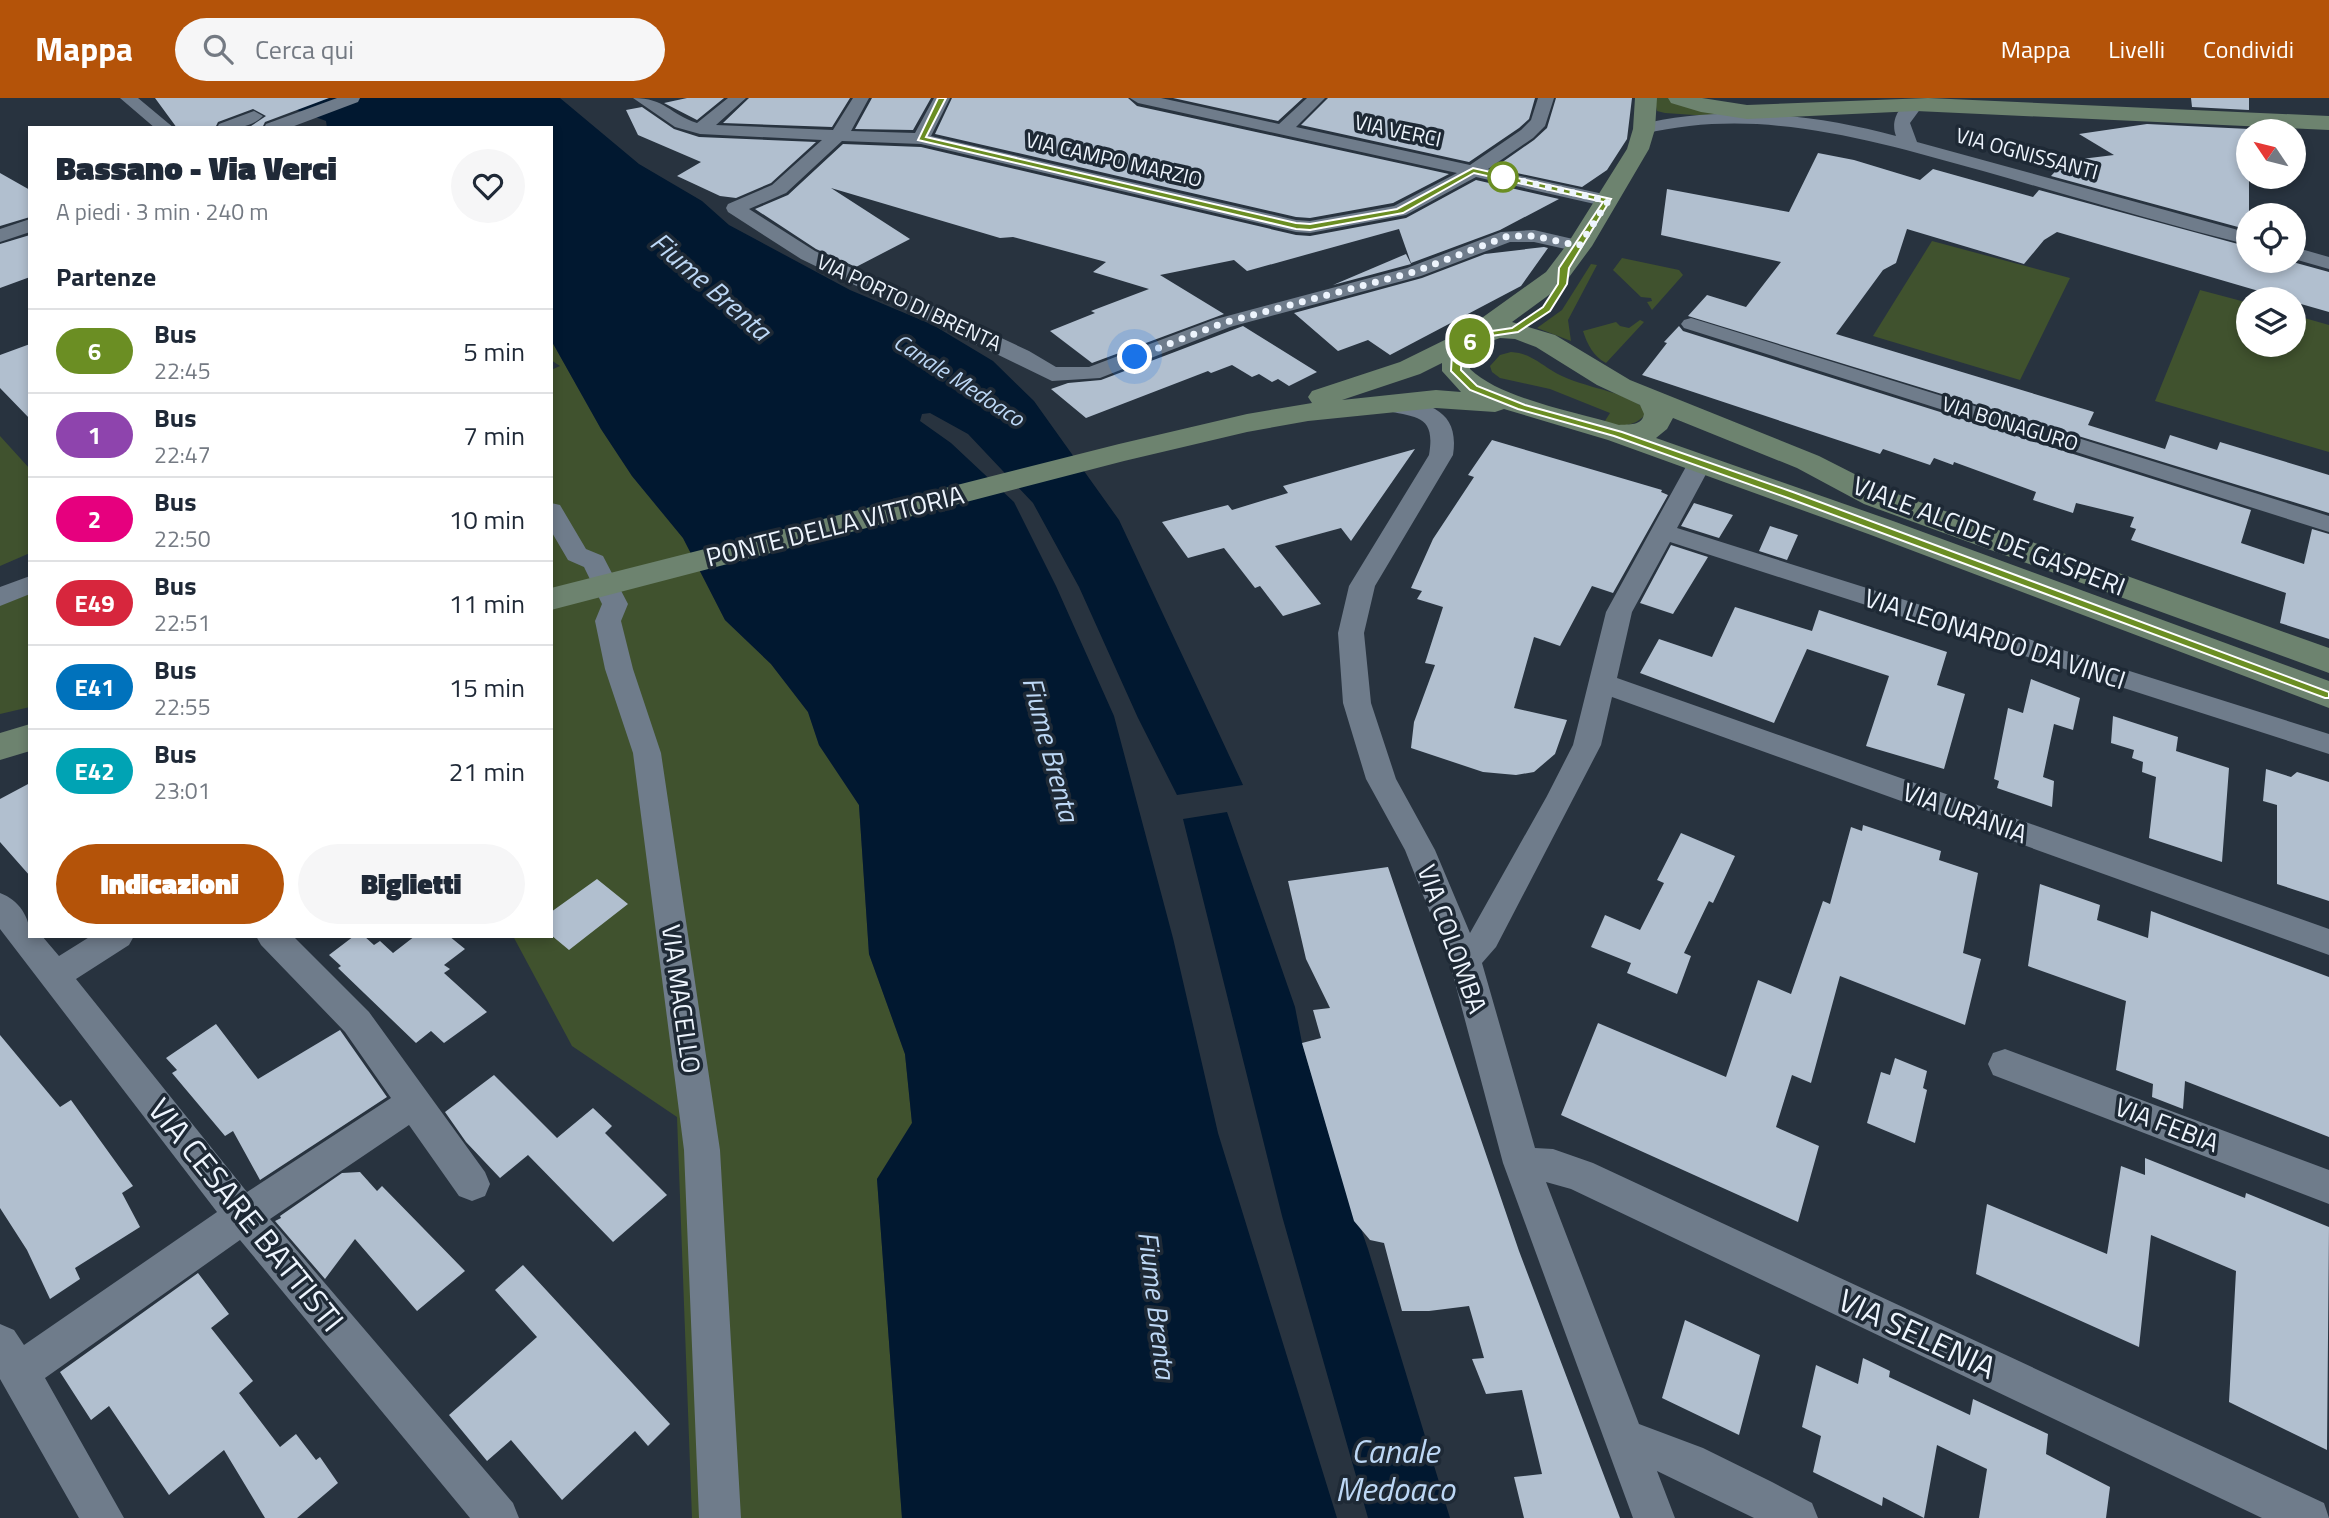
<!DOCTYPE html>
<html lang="it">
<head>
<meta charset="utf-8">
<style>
	:root { --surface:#fff; --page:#f6f6f7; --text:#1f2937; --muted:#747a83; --line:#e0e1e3; --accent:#b45309 }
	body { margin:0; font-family:"Titillium Web",sans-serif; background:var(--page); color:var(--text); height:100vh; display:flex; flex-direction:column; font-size:26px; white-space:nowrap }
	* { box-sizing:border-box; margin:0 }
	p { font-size:23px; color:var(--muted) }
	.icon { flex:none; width:38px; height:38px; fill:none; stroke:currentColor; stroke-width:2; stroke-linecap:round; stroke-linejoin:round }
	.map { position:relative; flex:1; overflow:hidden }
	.sheet { position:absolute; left:28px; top:28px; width:525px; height:812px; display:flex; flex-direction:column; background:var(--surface); border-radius:0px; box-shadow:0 4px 10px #0003 }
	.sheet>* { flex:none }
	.badge { padding:0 14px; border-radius:23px; font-size:24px; line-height:46px }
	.needle { width:46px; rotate:305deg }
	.fabs { position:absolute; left:2236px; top:21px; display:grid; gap:14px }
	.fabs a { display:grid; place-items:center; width:70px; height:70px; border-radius:50%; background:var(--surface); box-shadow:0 4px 10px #0003; font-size:35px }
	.you { position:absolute; width:35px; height:35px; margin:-18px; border:5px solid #fff; border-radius:50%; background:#1a73e8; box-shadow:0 0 0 10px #1a73e833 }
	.map>.badge { position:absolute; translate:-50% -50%; box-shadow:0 0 0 4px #fff }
	h2 { padding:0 28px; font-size:26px; line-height:63px }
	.round { display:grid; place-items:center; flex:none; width:74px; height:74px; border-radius:37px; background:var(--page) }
	.overview { display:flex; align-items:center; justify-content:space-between; height:119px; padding:0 28px }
	h1 { font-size:33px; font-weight:800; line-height:52px }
	.primary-button { display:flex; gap:14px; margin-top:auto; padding:14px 28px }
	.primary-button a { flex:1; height:80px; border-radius:42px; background:var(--accent); color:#fff; font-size:28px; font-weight:800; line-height:80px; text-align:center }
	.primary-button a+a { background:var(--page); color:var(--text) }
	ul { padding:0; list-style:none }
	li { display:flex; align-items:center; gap:21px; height:84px; padding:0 28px; border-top:2px solid var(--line) }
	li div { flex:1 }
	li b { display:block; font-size:26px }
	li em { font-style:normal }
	li .badge { min-width:77px; font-weight:700; text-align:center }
	header { display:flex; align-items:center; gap:42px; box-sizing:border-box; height:98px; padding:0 35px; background:var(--accent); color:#fff }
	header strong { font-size:33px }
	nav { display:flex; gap:38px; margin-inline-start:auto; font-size:24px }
	.search { width:490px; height:63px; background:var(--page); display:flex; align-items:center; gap:18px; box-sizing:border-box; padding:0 24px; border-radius:38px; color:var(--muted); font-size:26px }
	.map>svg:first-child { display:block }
	.green { fill:#40522e }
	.water { fill:#011830 }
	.building { fill:#b1bfcf }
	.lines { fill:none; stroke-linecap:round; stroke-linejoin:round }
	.street { fill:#6f7c8b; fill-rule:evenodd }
	.secondary { fill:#6d836f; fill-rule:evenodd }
	.line { fill:#6b8e23; stroke:#fff; stroke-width:2 }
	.walk { stroke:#edf4fd; stroke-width:7; stroke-dasharray:0 12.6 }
	.stop-dot { fill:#fff; stroke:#6b8e23; stroke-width:3.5 }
	.labels { text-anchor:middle; stroke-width:7; stroke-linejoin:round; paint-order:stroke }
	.far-street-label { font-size:21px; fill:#edf4fd; stroke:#1e2935 }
	.far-water-label { font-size:23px; font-style:italic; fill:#bdd8f6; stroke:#1e2935 }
	.street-label { font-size:26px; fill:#edf4fd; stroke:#1e2935 }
	.water-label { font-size:28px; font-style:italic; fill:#bdd8f6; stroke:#1e2935 }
	.near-street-label { font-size:32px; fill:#edf4fd; stroke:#1e2935 }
	.near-water-label { font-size:33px; font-style:italic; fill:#bdd8f6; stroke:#1e2935 }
</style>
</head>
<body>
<header>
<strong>Mappa</strong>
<div class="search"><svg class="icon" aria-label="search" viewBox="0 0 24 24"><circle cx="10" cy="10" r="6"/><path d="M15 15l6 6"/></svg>Cerca qui</div>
<nav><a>Mappa</a><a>Livelli</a><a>Condividi</a></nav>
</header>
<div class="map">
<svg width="2329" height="1420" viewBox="0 0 2329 1420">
	<rect width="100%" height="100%" fill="#28333f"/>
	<!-- green -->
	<path class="green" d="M1654,0h15l53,15 1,4 -58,-4 -8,-2z
		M1932,143l138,37 -50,102 -147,-44z
		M1622,160l57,12 4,5 -31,35 -5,-8 5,-1 -1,-3 -10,-1 -28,-27z
		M1591,166l6,1 -29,55 3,21 -34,-13 25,-18z
		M2200,192l49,13v42h45v-30l35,10v127l-174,-51z
		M1640,222l4,2 -38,41c-12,-6 -19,-19 -23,-32l33,-9 4,4 9,2z
		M551,242l50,89 31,47 51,62 42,82 46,44 37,48 11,33 40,60 10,149 36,100 7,69 -35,56 25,339h-210l-15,-401 -105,-71 -59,-110h38v-566l9,-4 -9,-6z
		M1511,254c17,1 26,9 40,18 28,18 65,18 92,37l2,8c-12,13 -26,11 -42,9l7,-11 -60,-24 -50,-11 -8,-6 -2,-6 10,-11z
		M0,338l30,33v84l-30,13z
		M30,491v118l-30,7v-111z"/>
	<!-- water -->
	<path class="water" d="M265,0h295l79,66 63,37 27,24 121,65 83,35 60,36 41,40 85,119 124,265 -66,10 -39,-77 -59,-131 -46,-84 -65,-69 -38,-21 -8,1 -2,7 31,22 63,59 42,84 58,130 59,222 45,195 119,385h-435l-25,-339 35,-56 -7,-69 -36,-100 -10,-149 -40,-60 -11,-33 -37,-48 -46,-44 -42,-82 -51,-62 -31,-47 -50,-89v-212h-224l-1,-7z
		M1227,714l68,195 7,36 32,108 34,98 82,269h-82l-86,-302 -99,-397z"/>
	<!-- building -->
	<path class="building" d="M155,0h174l-64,24 -3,6h-14l18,-12 -13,-7 -35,13 -3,6h-38z
		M687,0h37l-27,22 -33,-17z
		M749,0h101l-18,29 -109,-4z
		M872,0h59l-18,32 -58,-1z
		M952,0h176l9,8 312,68 -56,29 -83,15 -14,-1 -361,-83z
		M1173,0h130l-25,23z
		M1328,0h207l-6,21 -10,9 -50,34 -168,-37z
		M1556,0h76l-5,41 -20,31 -25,17 -88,-19 40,-28 13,-12z
		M2191,0h58v12l-57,-3z
		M642,9l32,22 25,8 117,5 -45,41 -35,15 -16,-2 -43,-20 24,-14 -63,-27 -12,-25z
		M2147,26l102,5v101l-198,-54 14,-15 49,-6 -35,-21z
		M843,46l78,3 375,88 14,1 96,-18 70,-38 83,19 -59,31 -89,33 -12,-34 -152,42 -13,-11 -74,15 64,39 -132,49 -42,-32 45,-18 -4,-2 58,-22 -56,-17 13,-10 -93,-25 -13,1 -169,-50 79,51 -54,28 -40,-18 -61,-40 33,-14z
		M1818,55l36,7 66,20 13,-11 100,28 6,-7 210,57v14h40l40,11v40l-35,-10v-3h-8l-229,-67 -13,8 -20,24 -117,-35 -11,34 -13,7 -47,64 258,78 -6,13 77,24 5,-14 47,15 3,-8 109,33v38l-641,-197 19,-21 39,12 35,-45 -120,-27 6,-46 122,23z
		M0,75l30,17v27l-30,9z
		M30,137v42l-30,11v-44z
		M1544,149l4,1 -27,38 -131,69 -22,-15 -30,11 -44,-38 128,-35 63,-24z
		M1406,156l5,10 -78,21z
		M1243,228l74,46 -28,14 -11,-7 -6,3 -13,-8 -7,3 -20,-12 -21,8 -3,-2 -122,47 -35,-29 17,-6 33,-3z
		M1679,228l4,5 568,179 -10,33 63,21 8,-35 17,5v105l-49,-16 6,-30 -155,-53 5,-11 -6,-2 4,-10 -58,-14 -3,10 -40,-13 3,-8 -82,-30 -1,3 -19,-7 -4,7 -47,-16 -3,5 -238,-79 25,-32 -3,-1z
		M30,246v75l-30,-31v-33z
		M1492,342l170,50 -1,2 7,3 -55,98 -21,-7 -32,60 -26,-9 -20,71 53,12 -12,34 -21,18 -18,3 -33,-3 -72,-24 3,-26 21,-57 -10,-2 18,-56 -26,-8 5,-8 -11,-3 22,-49 41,-62 -6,-2z
		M1415,351l-64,92 -10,-13 -66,18 46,58 -38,12 -23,-30 -5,2 -31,-40 -36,10 -26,-36 66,-17 4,5 56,-17 -5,-7z
		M1694,405l39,12 -14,23 -38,-12z
		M1770,428l28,9 -11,25 -28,-9z
		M1671,447l37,12 -35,57 -33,-11z
		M1735,509l77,24 7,-21 128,42 -10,33 28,9 -21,75 -78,-23 23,-70 -82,-27 -33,74 -134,-50 19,-34 53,18z
		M2031,581l49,19 -7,32 -19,-6 -11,53 11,4 -2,26 -55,-19 2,-7 -5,-2 14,-71 15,5z
		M2113,618l65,21 -2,14 53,17 -7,94 -73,-24 7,-61 -14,-5 1,-10 -11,-4 2,-8 -23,-7z
		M2266,671l25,8 6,-5 32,10v119l-52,-17v-79l-14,-4z
		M30,685v93l-30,-34v-43z
		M1863,727l78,26 -2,9 39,13 -15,80 18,6 -16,66 -125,-49 -29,107 -19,-8 -16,52 43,19 -21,76 -237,-107 37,-92 128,54 32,-97 33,14 32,-93 7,3 21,-77 11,4z
		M1681,735l54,23 -22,47 -4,-2 -25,52 7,3 -14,38 -50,-21 4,-10 -40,-16 14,-32 35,15 24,-47 -7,-3z
		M1388,769l131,384 101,267h-96l-10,-41 28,-3 -20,-84 -36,4 -14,-35 12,-1 -15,-52 -40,5h-27l-18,-68 -14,-3 -16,-19 -52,-178 19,-5 -8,-28 17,-2 -24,-49 -18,-78z
		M597,781l31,25 -59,46 -18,-15v-23z
		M2040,786l60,21 -3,15 51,18 3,-27 178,66v160l-144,-56 -2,28 -31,-12 1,-13 -37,-14 10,-69 -98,-35z
		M354,838h10l10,9 6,-4 13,12 22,-17h34l16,13 -21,16 6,4 -6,4 43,39 -43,31 -13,-12 -15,12 -78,-75 3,-2 -12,-11z
		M216,926l42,55 82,-49 47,67 -127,83 -27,-49 -8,5 -53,-63 5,-3 -11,-12z
		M0,937l60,72 11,-7 62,86 -11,7 18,34 -65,41 5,11 -30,20 -23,-49 -27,-42z
		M1895,960l32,13 -4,17 4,2 -12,53 -48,-20 14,-51 9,3z
		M494,977l63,63 36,-30 19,18 -7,7 62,62 -54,47 -85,-87 -28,23 -34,-36 -21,-30z
		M2145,1060l100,40 1,-5 83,34 -2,223 -98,-48 7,-131 -85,-36 -12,112 -163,-73 11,-70 120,50 14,-88 24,9z
		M360,1074l17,19 5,-5 83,85 -48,40 -62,-72 -30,40 -50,-58 6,-3 -1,-2 62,-43z
		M523,1167l147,159 -22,22 -13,-15 -73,69 -51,-60 -24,21 -38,-46 88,-78 -42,-47z
		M198,1175l31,41 -18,14 42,53 -14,12 41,54 16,-13 20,26 4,-3 18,26 -41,35h-32l-41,-68 -55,45 -60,-89 -18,14 -31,-48z
		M1685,1222l75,35 -21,80 -77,-37z
		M1863,1260l27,13 -1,6 81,38 3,-16 75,35 -2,20 64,33 -4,31h-127l8,-49 -50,-24 -13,73 -41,-21 -1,9 -69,-34 8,-36 -19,-9 14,-62 42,19z"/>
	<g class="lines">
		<!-- street -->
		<path class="street" d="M120,0h18l36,30h-19z
			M337,0h23l-2,4 -69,26h-25l2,-4z
			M633,0c33,0 36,16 64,25l31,-25h18l-30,27 117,5 20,-32h16l-18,33 64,2 19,-35h16l-19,38 365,84 14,1 84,-15 63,-33 -319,-70 -8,-5h31l118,26 28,-26h18l-29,29 174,38 51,-35 10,-10 7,-22h16l-9,28 -12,12 -45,31 120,26 9,6 -9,6 -132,-30 -70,38 -96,18 -14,-1 -375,-88 -79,-3 -56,52 -37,16 66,42 214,100 27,16h33l127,-48 191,-51 94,-36 33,-2 52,12 3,4 -10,6 -45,-10h-24l-89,34 -191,51 -130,51 -48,3 -251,-122 -73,-47 -2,-4 2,-4 44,-19 50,-45 -122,-6 -25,-7z
			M1916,1l8,5 -14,19 7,19 332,91v12c-89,-22 -178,-49 -266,-74 -112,-31 -223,-65 -339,-37l-9,-5 3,-4c84,-21 175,-11 258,11 -6,-15 3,-33 20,-37z
			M254,13l9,5c-13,13 -30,12 -46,12l2,-4z
			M30,121v13l-30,10v-13z
			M2294,149l35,10v12l-35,-10z
			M1691,220l638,198v16l-645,-204 -3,-4 3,-4z
			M1392,300c37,5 68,12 61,57l-78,131 -11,47 7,70 25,76 39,71 35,83 77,-137 26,-51 33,-133 82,-149 4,-5h16l4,5 -35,65 652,206v20l-659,-212 -38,70 -15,66 712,251v26l-717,-258 -11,48 -105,202 -14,16 53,185 18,1 40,14 731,340 5,15h-67l-691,-329 -25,-7 93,242 64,24 69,34 40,21 6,15h-64l-97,-47 18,47h-42l-130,-355 -54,-203 -44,-110 -39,-71 -23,-76 -5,-70 11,-47 80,-131c7,-41 -13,-37 -45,-45l-3,-5 3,-5z
			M551,405l9,2 26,44 17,7 25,48 -7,17 12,48 28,84 59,397 21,368h-42l-15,-368 -51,-397 -28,-84 -10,-48 7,-17 -18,-37 -16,-7 -17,-29z
			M30,478v18l-30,12v-19z
			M0,795c19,7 30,24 30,43h12l17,20 32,-20h43l-5,9 -53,34 171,213 144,-94 -46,-66 -84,-87 -5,-9h37l76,76 116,160 5,12 -5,12 -13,5 -13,-5 -50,-71 -139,94 243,284 6,15h-49l-230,-278 -195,138 79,140h-45l-79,-139v-55l14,6 10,15 193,-133 -217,-283z
			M2005,951l324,121v34l-336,-129 -5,-11 5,-11z"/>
		<!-- secondary -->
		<path class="secondary" d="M1635,0h22l-2,31 -6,20 -57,97 -28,38 -52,38 43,13 75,45 189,76 67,34 443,158v25l-465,-169 -67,-36 -124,-50 -6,11 -11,9 237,83 436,160v27l-458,-173 -263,-95 -104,-31 -9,3 -59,-4 -128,13 -61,11 -123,29 -573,149v-22l568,-144 128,-30 65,-11 -4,-6 4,-6 88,-29 65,-32 81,-58 22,-29 59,-94 6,-20zM1500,240l15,1 21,8 61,38 43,20 4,9c-2,12 -15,10 -25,11 -43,-13 -118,-26 -149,-56l1,-13 15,-13zM1442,265v8l19,21 -25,-2 -94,10 78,-26z
			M1668,0h34l45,7 181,-7 401,18v14l-413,-19 -169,8 -46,-7 -30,-9z
			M30,626v27l-30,9v-27z"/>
	</g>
	<!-- line -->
	<path class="line" d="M938,0h8l-20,39 370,86 14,1 87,-15 76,-41 138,31 -42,69 -2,16 -17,27 -32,21 -40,6 -16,17 -1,15 16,16 48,19 97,27 171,60 536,200v6h-4l-540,-201 -171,-61 -96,-27 -48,-19 -19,-19 1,-17 20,-20 40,-6 31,-21 15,-23 1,-16 44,-66 -129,-29 -71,40 -93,17 -14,-1 -378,-89z"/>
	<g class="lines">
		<!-- walk -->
		<path class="walk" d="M1135,259l88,-34 191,-51 94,-36h27l44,10 29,-45 -112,-26 7,2"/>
	</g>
	<!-- markers -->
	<circle class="stop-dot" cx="1503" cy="79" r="14"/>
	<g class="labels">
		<!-- far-street labels -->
		<g class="far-street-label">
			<text transform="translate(1398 33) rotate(12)" y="7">VIA VERCI</text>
			<text transform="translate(2027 56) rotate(15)" y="7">VIA OGNISSANTI</text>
			<text transform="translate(1114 62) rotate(13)" y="7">VIA CAMPO MARZIO</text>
			<text transform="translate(909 205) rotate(25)" y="7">VIA PORTO DI BRENTA</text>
			<text transform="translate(2010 326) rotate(17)" y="7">VIA BONAGURO</text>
		</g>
		<!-- far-water labels -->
		<g class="far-water-label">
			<text transform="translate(959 282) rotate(33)" y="8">Canale Medoaco</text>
		</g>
		<!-- street labels -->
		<g class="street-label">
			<text transform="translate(835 428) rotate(-14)" y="9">PONTE DELLA VITTORIA</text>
			<text transform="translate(1989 438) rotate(21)" y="9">VIALE ALCIDE DE GASPERI</text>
			<text transform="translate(1995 541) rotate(18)" y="9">VIA LEONARDO DA VINCI</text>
			<text transform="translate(1965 715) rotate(20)" y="9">VIA URANIA</text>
			<text transform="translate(1452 841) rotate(70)" y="9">VIA COLOMBA</text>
			<text transform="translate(681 901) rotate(82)" y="9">VIA MACELLO</text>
			<text transform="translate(2167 1027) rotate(21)" y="9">VIA FEBIA</text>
		</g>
		<!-- water labels -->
		<g class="water-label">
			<text transform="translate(711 188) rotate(41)" y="10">Fiume Brenta</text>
			<text transform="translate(1051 651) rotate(75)" y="10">Fiume Brenta</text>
			<text transform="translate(1157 1207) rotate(83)" y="10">Fiume Brenta</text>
		</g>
		<!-- near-street labels -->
		<g class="near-street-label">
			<text transform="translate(246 1117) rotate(51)" y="11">VIA CESARE BATTISTI</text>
			<text transform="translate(1917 1236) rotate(25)" y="11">VIA SELENIA</text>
		</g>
		<!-- near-water labels -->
		<g class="near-water-label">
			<text x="1395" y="1365">Canale<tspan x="1395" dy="38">Medoaco</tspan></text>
		</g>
	</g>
</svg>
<div class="fabs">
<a><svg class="needle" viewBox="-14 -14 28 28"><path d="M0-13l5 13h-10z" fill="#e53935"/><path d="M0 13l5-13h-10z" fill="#747a83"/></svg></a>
<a><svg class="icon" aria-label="locate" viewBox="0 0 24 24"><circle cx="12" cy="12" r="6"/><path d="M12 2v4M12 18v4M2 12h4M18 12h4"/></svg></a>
<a><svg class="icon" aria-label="layers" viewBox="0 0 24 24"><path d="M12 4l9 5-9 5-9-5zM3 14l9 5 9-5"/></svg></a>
</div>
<div class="you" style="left:1135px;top:259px"></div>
<b class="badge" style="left:1470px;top:243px;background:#6b8e23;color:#fff">6</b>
<section class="sheet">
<div class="overview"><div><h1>Bassano - Via Verci</h1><p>A piedi · 3 min · 240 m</p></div><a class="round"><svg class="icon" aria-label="heart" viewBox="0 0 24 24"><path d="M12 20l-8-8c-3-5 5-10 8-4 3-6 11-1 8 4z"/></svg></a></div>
<h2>Partenze</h2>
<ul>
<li><span class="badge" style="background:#6b8e23;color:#fff">6</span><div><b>Bus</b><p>22:45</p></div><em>5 min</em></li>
<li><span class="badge" style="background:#8e44ad;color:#fff">1</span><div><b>Bus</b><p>22:47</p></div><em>7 min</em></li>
<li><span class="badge" style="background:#e6007e;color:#fff">2</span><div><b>Bus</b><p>22:50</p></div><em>10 min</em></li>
<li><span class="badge" style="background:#d7263d;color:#fff">E49</span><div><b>Bus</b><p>22:51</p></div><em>11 min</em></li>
<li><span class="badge" style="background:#0072bc;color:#fff">E41</span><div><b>Bus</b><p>22:55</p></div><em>15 min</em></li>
<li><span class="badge" style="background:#00a3b4;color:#fff">E42</span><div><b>Bus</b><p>23:01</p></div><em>21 min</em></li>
</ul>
<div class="primary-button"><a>Indicazioni</a><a>Biglietti</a></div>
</section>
</div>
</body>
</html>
